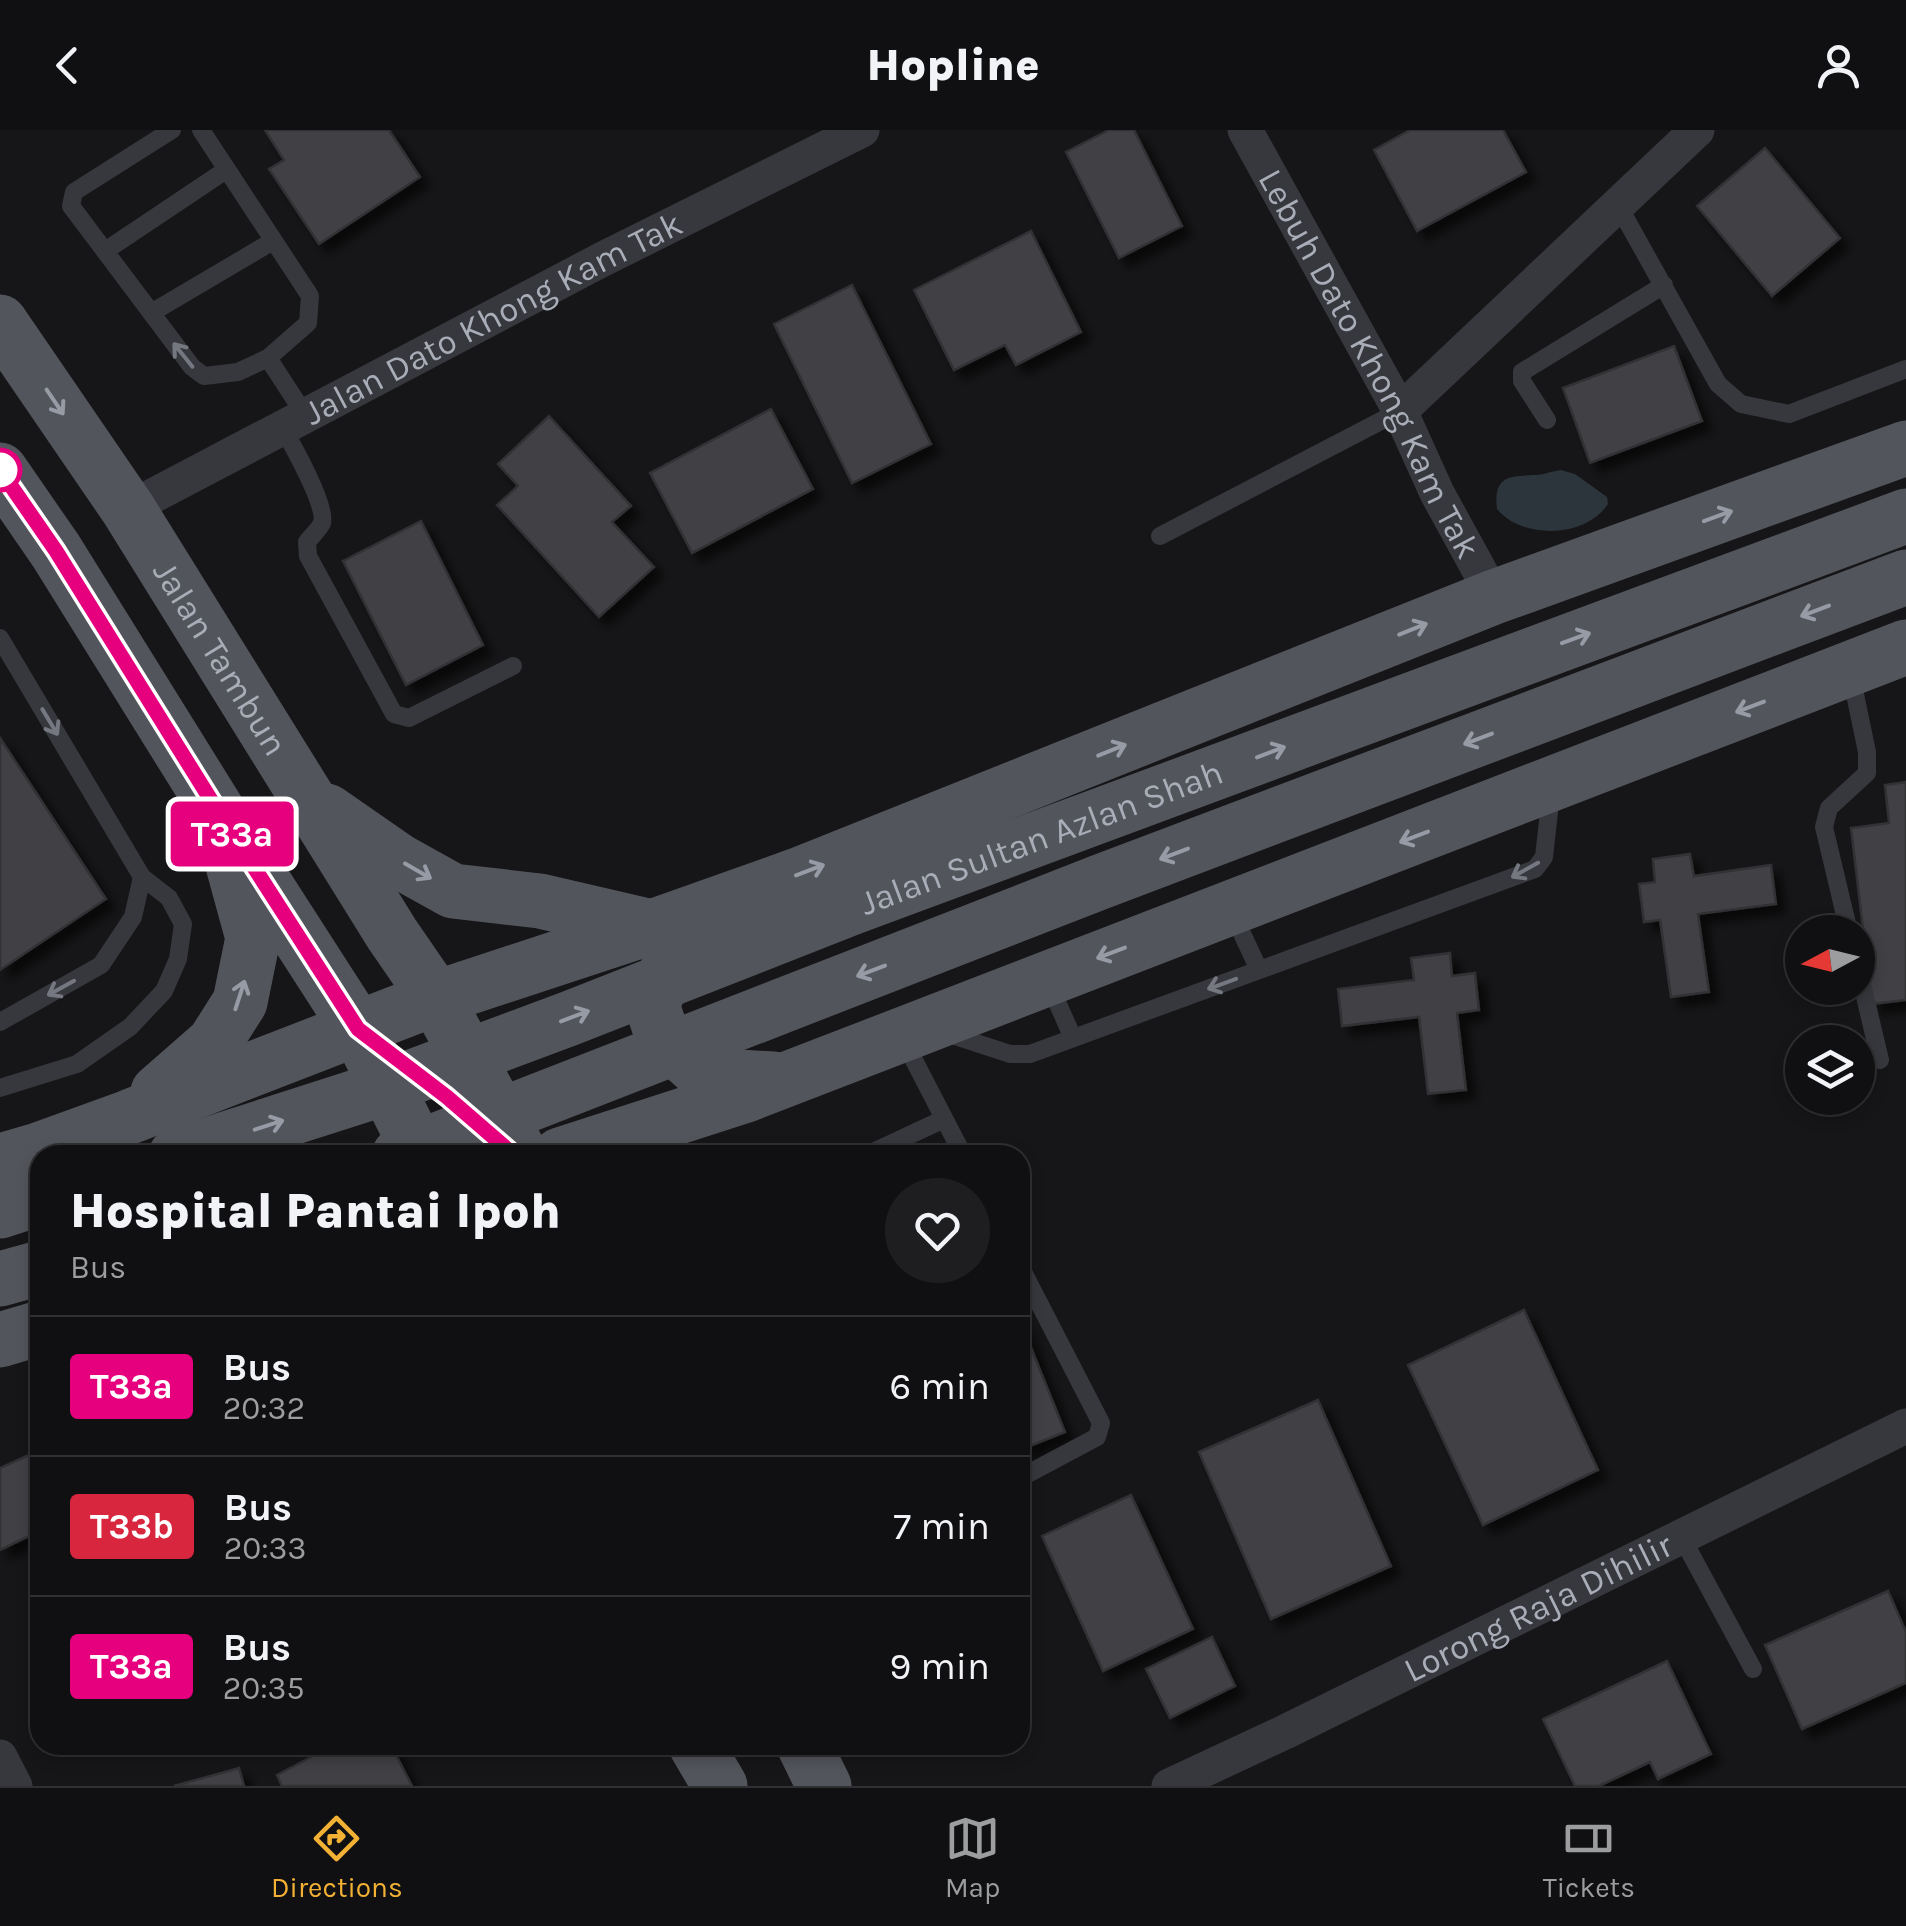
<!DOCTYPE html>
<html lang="en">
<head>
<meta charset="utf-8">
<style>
	:root { --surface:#101012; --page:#1e1e20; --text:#f1f3f6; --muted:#9c9d9f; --line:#303032; --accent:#f2b134 }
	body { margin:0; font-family:Karla,sans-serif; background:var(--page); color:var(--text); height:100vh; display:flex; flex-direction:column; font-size:38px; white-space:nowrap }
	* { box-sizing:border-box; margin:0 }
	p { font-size:32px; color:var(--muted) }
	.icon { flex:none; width:55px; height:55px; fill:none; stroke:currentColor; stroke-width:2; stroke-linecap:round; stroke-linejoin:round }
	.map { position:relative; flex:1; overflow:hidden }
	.drawer { position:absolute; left:30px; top:1015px; width:1000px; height:610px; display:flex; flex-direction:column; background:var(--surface); border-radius:30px; box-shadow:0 5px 15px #0003,0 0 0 2px var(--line) }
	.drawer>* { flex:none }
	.badge { padding:0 20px; border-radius:8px; font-size:35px; line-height:65px }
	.needle { width:65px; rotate:263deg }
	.fabs { position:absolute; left:1785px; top:785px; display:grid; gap:20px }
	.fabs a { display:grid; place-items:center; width:90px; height:90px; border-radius:50%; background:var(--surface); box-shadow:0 5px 15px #0003,0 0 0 2px var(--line); font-size:50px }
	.map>.badge { position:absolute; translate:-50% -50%; box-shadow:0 0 0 5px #fff }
	.round { display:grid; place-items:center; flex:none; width:105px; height:105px; border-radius:52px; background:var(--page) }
	.head { display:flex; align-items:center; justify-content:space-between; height:170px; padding:0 40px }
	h1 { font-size:48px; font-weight:800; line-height:75px }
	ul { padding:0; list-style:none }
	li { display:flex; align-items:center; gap:30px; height:140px; padding:0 40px; border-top:2px solid var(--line) }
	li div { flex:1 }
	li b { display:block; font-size:38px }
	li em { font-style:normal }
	li .badge { min-width:110px; font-weight:700; text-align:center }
	header { display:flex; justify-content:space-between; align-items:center; height:130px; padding:0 40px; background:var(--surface); font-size:45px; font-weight:800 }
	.tabs { display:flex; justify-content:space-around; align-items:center; height:140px; border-top:2px solid var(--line); background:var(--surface); font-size:28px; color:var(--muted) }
	.tabs a { display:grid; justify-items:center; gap:5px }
	.tabs .selected { color:var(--accent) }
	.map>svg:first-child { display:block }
	.water { fill:#2c353c }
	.building { fill:#404145; stroke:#303034; stroke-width:2.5; filter:url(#shadow) }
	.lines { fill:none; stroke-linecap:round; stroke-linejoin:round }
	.lane { stroke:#37383d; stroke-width:18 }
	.street { stroke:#37383d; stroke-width:35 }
	.primary { stroke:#53555c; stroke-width:55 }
	.primary-bridge { stroke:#53555c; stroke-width:55 }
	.oneway { stroke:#757881 }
	.oneway2 { stroke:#979ba6 }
	.line-casing { stroke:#fff; stroke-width:22 }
	.line { stroke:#e6007e; stroke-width:15 }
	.stop-dot { fill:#fff; stroke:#e6007e; stroke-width:5 }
	.labels { text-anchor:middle; stroke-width:9; stroke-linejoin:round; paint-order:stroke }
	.street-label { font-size:35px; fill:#a8adb8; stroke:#111113 }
</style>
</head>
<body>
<header><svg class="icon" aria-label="back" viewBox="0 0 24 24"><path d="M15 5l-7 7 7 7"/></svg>Hopline<svg class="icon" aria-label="person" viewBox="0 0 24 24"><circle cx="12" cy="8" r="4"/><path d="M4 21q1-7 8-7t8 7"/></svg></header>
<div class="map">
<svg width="1906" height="1656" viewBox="0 0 1906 1656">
	<defs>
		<filter id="shadow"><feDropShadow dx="9" dy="9" stdDeviation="5" flood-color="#0009"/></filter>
	</defs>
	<rect width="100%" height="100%" fill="#161618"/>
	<!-- water -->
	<path class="water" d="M1561,340l14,4 32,23 1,7c-22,34 -86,36 -111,5 -5,-40 21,-31 47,-35 5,-2 11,-3 17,-4z"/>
	<!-- building -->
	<path class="building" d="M265,0h124l31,47 -101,67 -50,-75 15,-9z
		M1109,0h25l48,96 -63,32 -53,-106z
		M1410,0h93l23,42 -109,59 -43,-81z
		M1765,18l75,90 -68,58 -75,-90z
		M1031,101l50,101 -65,33 -11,-20 -51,25 -40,-80z
		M852,155l79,159 -79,39 -78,-159z
		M1674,216l28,75 -112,42 -27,-75z
		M771,279l42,80 -121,64 -42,-80z
		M549,286l82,90 -19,16 42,45 -55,50 -102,-112 21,-19 -20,-22z
		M421,391l62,124 -77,40 -63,-124z
		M0,608l106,161 -106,71z
		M1906,652v218l-34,4 -21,-176 38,-5 -4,-38z
		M1690,724l4,22 77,-11 5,39 -78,10 11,78 -38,5 -11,-77 -16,2 -5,-38 16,-2 -2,-23z
		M1450,823l2,23 23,-3 4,37 -22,3 9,77 -38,4 -9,-77 -77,9 -4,-37 76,-9 -3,-22z
		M1524,1180l74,160 -115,55 -75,-160z
		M1020,1190l45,112 -45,18z
		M1318,1270l73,166 -120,53 -72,-167z
		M40,1320v81l-40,19v-82z
		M1131,1365l62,134 -90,42 -61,-135z
		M1888,1461l18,41v51l-104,46 -37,-84z
		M1212,1507l23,49 -65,32 -24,-49z
		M1667,1531l44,93 -53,25 -8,-17 -51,24h-24l-32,-67z
		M334,1615h57l21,41h-130l-5,-11z
		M239,1638l5,18h-70z"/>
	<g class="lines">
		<!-- lane -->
		<path class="lane" d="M172,0l-98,62 -3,14 121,161 12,9 34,-4 30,-14 40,-35 2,-27 -109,-166
			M1618,75l100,179 23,20 48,10 117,-45
			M105,121l121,-81
			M151,183l122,-72
			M268,228l37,57
			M1547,290l-25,-39v-9l142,-87
			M282,297c10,17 45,79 40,96 -3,6 -10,13 -15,19l1,14 86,158 15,4 104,-52
			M1160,406l240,-125
			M0,508l142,239 -9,40 -32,48 -101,57
			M1232,782l27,58
			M1849,802l-25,-105 5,-19 38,-35v-21l-16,-77
			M1858,837l22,93
			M1049,854l24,54
			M946,903l64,21h20l505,-185 9,-12 7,-63
			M903,909l60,116
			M0,958l77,-24 53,-37 34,-36 14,-32 5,-35 -14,-26 -27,-21
			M867,1025l77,-36
			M1020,1136l81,157 -4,14 -77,41
			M1681,1406l72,133"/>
		<!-- street -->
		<g class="street">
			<path id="s1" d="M1245,0l155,281 37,82 57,104"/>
			<path d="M1400,281l297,-281"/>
			<path id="s2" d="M128,379l473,-249 261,-130"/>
			<path d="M0,1627l15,29"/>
			<path id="s3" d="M1169,1656l116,-54 621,-306"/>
		</g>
		<!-- primary -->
		<g class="primary">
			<path id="s4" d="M0,192l128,187 264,425 44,64 85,157"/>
			<path d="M0,340l56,81 163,262 139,216 63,126"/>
			<path d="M327,681l72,50 54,30 87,10 112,26"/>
			<path d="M680,817l-5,5 -23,53 11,33 42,37 68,4"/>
			<path d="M158,962l56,-49 26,-41 13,-64 -20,-73"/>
			<path d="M560,1025l186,-60 1160,-448"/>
			<path d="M0,1031l35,-10 94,-34 307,-119 216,-71 146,-52 696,-278 412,-149"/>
			<path d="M0,1081l40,-13"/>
			<path d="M0,1149l40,-11"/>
			<path d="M0,1210l40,-12"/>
			<path d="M696,1615l24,41"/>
			<path d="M804,1615l20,41"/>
		</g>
		<!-- primary-bridge -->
		<g class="primary-bridge">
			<path id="s5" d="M176,1025l193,-62 199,-74 283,-111 1055,-392"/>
			<path d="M399,1025l701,-273 806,-305"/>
		</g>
	</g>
	<!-- one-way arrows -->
	<defs><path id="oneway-shaft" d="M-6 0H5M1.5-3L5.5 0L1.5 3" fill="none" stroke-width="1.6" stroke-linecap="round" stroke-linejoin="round" transform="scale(2.5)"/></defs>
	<g class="oneway">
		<use href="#oneway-shaft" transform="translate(183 225) rotate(-129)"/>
		<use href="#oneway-shaft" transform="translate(50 592) rotate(59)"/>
		<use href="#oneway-shaft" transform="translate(1525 740) rotate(151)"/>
		<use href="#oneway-shaft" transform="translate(1222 854) rotate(160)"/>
		<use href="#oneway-shaft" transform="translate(61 858) rotate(151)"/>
	</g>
	<g class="oneway2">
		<use href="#oneway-shaft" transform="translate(55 272) rotate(56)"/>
		<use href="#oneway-shaft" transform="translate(1718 386) rotate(-20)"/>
		<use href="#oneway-shaft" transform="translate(1815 481) rotate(159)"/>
		<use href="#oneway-shaft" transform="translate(1413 499) rotate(-22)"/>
		<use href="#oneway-shaft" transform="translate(1576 508) rotate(-20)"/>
		<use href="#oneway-shaft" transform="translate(1750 577) rotate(159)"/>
		<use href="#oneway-shaft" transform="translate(1478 609) rotate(159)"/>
		<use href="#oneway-shaft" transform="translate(1112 620) rotate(-22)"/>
		<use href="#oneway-shaft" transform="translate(1271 622) rotate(-21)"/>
		<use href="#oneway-shaft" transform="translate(1414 707) rotate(159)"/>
		<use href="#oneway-shaft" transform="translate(1174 724) rotate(159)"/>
		<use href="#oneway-shaft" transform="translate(810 740) rotate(-21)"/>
		<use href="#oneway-shaft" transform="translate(418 741) rotate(30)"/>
		<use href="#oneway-shaft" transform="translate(1111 823) rotate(159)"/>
		<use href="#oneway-shaft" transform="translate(871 841) rotate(159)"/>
		<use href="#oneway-shaft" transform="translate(240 865) rotate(-72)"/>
		<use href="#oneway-shaft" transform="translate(575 886) rotate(-21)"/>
		<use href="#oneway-shaft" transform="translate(269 995) rotate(-18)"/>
	</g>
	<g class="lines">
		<!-- line casing -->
		<g class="line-casing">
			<path id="line" d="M0,340l56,81 163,262 139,216 89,68 67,58"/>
		</g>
		<!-- line -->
		<use href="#line" class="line"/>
	</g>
	<!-- markers -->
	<circle class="stop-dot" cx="0" cy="340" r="20"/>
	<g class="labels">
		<!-- street labels -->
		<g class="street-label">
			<text dy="12" stroke="none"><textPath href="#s2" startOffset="412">Jalan Dato Khong Kam Tak</textPath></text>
			<text dy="12" stroke="none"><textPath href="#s1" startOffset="265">Lebuh Dato Khong Kam Tak</textPath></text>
			<text dy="12" stroke="none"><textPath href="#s4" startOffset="402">Jalan Tambun</textPath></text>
			<text dy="12" stroke="none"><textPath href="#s5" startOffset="922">Jalan Sultan Azlan Shah</textPath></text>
			<text dy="12" stroke="none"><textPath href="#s3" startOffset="410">Lorong Raja Dihilir</textPath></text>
		</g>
	</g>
</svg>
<div class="fabs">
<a><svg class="needle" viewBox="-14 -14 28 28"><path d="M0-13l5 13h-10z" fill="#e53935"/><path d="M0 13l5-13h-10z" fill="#9c9d9f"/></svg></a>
<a><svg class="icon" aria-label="layers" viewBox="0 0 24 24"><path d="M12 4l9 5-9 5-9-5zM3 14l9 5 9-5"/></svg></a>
</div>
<b class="badge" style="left:232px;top:704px;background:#e6007e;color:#fff">T33a</b>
<section class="drawer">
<div class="head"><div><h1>Hospital Pantai Ipoh</h1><p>Bus</p></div><a class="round"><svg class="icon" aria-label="heart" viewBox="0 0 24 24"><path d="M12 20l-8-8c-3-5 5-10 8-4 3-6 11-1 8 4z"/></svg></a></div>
<ul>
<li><span class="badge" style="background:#e6007e;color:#fff">T33a</span><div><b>Bus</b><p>20:32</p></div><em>6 min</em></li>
<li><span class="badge" style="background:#d7263d;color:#fff">T33b</span><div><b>Bus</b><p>20:33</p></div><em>7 min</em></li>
<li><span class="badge" style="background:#e6007e;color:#fff">T33a</span><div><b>Bus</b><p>20:35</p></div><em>9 min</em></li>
</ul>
</section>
</div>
<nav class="tabs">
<a class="selected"><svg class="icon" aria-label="directions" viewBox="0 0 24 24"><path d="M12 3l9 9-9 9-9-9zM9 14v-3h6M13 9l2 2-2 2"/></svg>Directions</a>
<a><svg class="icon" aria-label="map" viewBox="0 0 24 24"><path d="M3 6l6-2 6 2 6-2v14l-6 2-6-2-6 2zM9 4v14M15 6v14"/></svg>Map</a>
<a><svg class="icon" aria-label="tickets" viewBox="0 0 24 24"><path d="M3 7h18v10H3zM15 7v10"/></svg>Tickets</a>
</nav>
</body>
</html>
